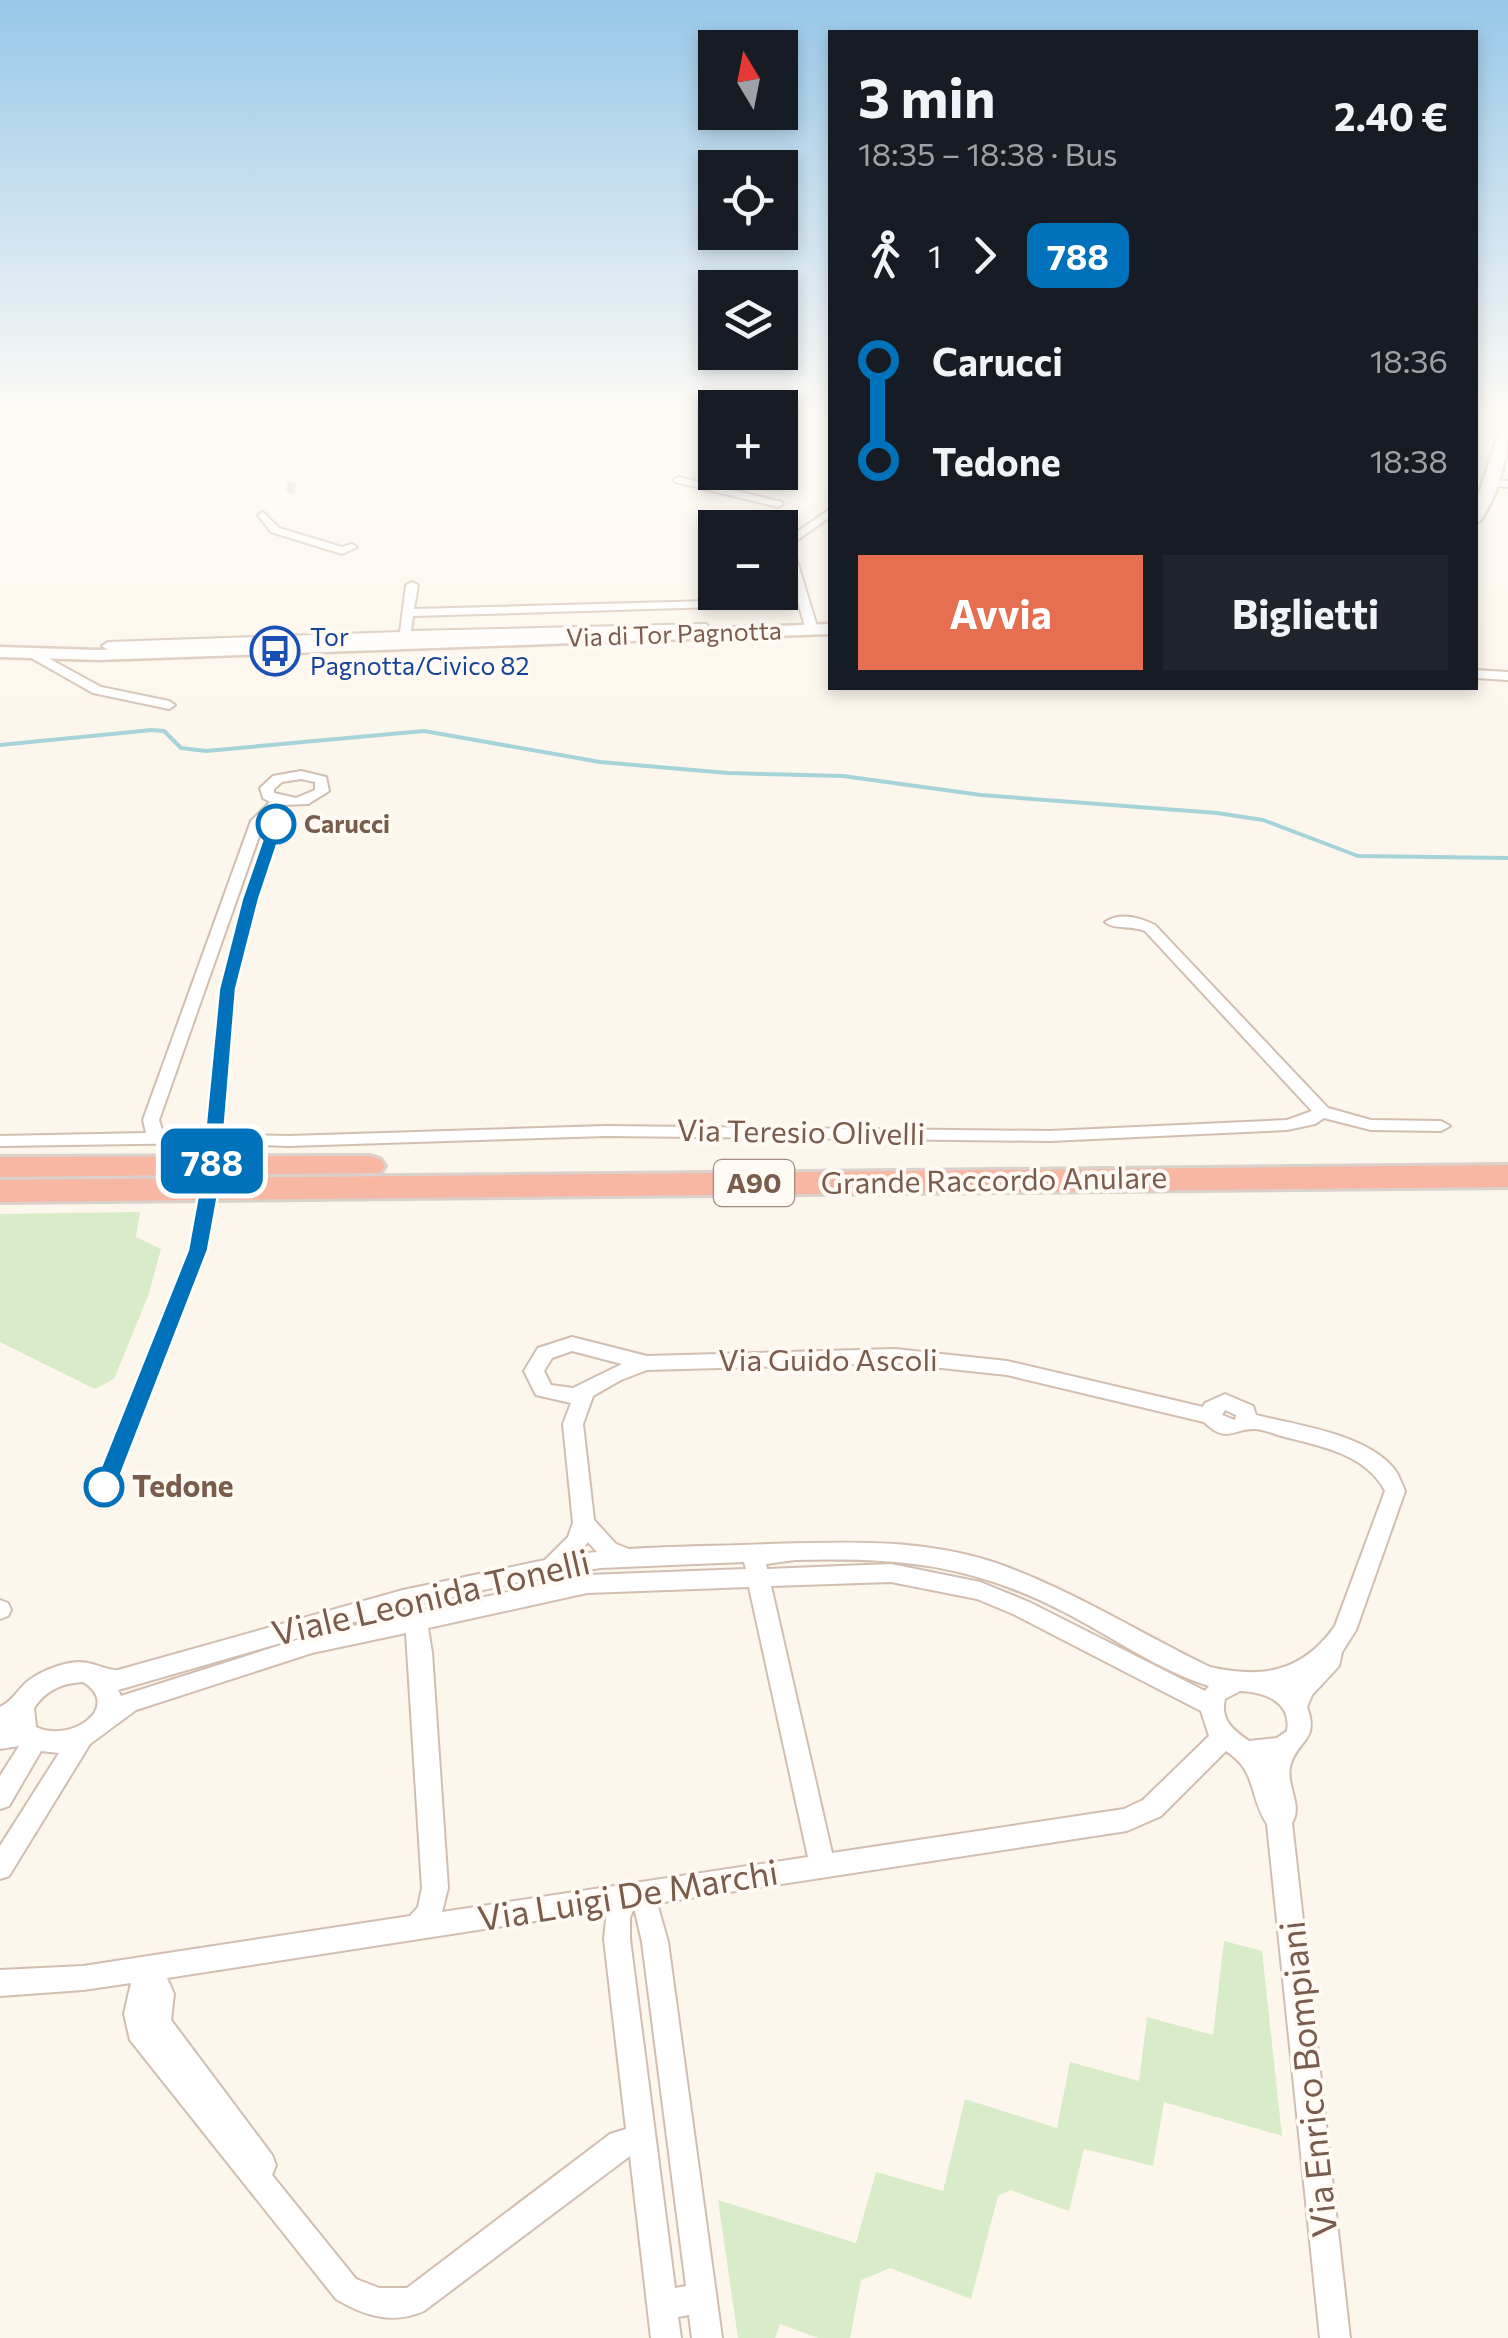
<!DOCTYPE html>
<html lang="it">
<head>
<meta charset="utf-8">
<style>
	:root { --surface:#171b24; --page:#20242c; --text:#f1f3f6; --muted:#9ea1a6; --accent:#e76f51 }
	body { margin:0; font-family:Commissioner,sans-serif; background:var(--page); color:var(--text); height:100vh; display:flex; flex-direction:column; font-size:38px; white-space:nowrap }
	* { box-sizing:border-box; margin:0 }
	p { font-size:32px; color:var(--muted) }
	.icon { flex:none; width:55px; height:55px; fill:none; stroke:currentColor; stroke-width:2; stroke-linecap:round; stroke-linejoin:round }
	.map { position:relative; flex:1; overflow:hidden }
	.drawer { position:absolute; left:828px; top:30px; width:650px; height:660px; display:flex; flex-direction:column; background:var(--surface); border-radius:0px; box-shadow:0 5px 15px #0003 }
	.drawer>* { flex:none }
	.badge { padding:0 20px; border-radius:15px; font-size:35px; line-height:65px }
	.needle { width:65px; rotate:350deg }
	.buttons { position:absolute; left:698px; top:30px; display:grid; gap:20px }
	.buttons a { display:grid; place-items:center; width:100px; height:100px; border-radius:0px; background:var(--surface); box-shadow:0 5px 15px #0003; font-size:50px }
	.map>.badge { position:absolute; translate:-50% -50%; box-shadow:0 0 0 5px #fff }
	.legs { display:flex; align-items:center; gap:15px; height:110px; padding:0 30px; font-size:32px }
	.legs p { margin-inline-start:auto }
	.overview { display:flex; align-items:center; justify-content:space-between; height:170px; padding:0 30px }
	h1 { font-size:55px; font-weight:700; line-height:75px }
	.action { display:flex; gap:20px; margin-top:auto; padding:20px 30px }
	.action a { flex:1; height:115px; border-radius:0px; background:var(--accent); color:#fff; font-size:40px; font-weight:700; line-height:115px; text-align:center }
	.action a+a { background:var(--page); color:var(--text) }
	ul { padding:0 30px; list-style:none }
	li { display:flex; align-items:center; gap:35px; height:100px; font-size:38px }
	li i { display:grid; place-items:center; width:15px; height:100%; margin:0 12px; background:currentColor }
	li i::after { content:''; width:25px; height:25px; margin:-12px; border:8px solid; border-radius:50%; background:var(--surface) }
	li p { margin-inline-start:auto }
	li:first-child i { background:linear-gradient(#0000 50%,currentColor 0) }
	li:last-child i { background:linear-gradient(currentColor 50%,#0000 0) }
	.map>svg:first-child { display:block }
	.green { fill:#d8ecc9 }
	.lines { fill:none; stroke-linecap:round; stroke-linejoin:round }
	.stream { stroke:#a5d3da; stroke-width:4 }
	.street-tunnel { stroke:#dcd0c4; stroke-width:11; stroke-dasharray:11 5; stroke-linecap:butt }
	.street-casing { stroke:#d1beb0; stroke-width:4 }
	.secondary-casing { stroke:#d6c0b0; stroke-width:5 }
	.highway-casing { stroke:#dad1cd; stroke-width:6 }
	.street { fill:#fff; fill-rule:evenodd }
	.secondary { fill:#fff; fill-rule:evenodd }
	.highway { fill:#f7b7a3; fill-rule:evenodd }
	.line-1 { fill:#0072bc; stroke:#fff; stroke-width:2.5 }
	.stop-1-dot { fill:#fff; stroke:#0072bc; stroke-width:5 }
	.labels { text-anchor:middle; stroke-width:8; stroke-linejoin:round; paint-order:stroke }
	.far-street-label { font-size:25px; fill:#7a5c4d; stroke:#fffaf3 }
	.far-transit-label { font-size:25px; fill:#164399; stroke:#fffaf3; text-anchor:start }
	.far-stop-label { font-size:25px; font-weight:bold; fill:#7a5c4d; stroke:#fffaf3; text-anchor:start }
	.shield { fill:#fffaf3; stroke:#a28b7f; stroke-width:2.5 }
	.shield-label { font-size:28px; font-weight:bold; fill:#7a5c4d }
	.street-label { font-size:30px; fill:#7a5c4d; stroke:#fffaf3 }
	.stop-label { font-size:30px; font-weight:bold; fill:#7a5c4d; stroke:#fffaf3; text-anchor:start }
	.near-street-label { font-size:35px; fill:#7a5c4d; stroke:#fffaf3 }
</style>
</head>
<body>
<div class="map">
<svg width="1508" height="2338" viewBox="0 0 1508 2338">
	<rect width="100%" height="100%" fill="#fdf6ec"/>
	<!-- green -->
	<path class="green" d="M140,1212l-4,25 25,12 -13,47 -34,83 -19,10 -95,-47v-128z
		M1224,1941l38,10 20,185 -118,-34 -11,64 -69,-17 -15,62 -59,-21 -12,6 -27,103 -81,-31 -29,12 -11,58h-32l-38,-14 -5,14h-37l-20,-138 138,43 20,-71 67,19 22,-92 92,29 13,-66 69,19 8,-64 66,18z"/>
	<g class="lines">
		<!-- stream -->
		<path class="stream" d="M0,745l152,-15 12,1 17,17 25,3 218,-20 176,31 128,11 115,3 138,19 236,18 46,7 95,36 150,2"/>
		<!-- street-tunnel -->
		<path class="street-tunnel" d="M102,418l19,5
			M287,487l8,2"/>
		<!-- street casing -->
		<g class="street-casing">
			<path id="street" d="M679,477l103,25 1,2 -5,3 -103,-25 -1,-2z
				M1490,480l18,1v6l-22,-2v-4z
				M830,509v8l-38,27 26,86 -6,4 -6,-4 -25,-87z
				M263,512l16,16 63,19 10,-3 5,3 -15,7 -71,-22 -13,-17z
				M412,582l6,3 -4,24 371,-10 6,3 -6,3 -372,11 -2,15 295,-7 2,2 -6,4 -594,20 -6,-4 6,-4 292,-10 6,-47z
				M37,652l64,35 68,14 6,4 -6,4 -76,-16 -60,-34 -2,-3z
				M1475,670l33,2v8l-33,-2z
				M301,771l25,6 3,14 -21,13 -26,1 -18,17 -105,298 4,13 126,3 317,-10 444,5 237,-11 25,-9 -167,-180c-14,-6 -31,-1 -40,-9 15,-10 34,-5 50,3l173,183 43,12 70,1 9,5 -9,5 -70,-1 -47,-12 -9,6 -28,6 -237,11 -444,-5 -317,10 -83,-3 -206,3v-10l146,-3 -3,-13 108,-299 19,-19 -7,-4 -3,-10 13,-12zM301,779l14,3v8l-19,8 -22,-5v-4l8,-7z
				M572,1337l75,19 248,-7 112,12 196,46 2,-4 20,-9 28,12 3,9c40,10 112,19 139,55 4,6 7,14 10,21l-49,139 -14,22 -3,14 -27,29 -5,12c13,35 -11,33 -17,60 -4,19 13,38 2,56l58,515h-30l-53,-514c-19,-29 -9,-52 -41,-73l-65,65 -34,15 -470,72 11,39 54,396h-30l-3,-23 -11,2 3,21h-30l-21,-182 -206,155c-32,14 -59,5 -88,-12l-206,-259 -6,-26 7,-31 -48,7 -83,6v-26l83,-4 327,-50 8,-9 4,-19 -16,-255 -94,20 -176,57 -46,34 -81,132 -9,3v-33l59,-93 -18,-2 -32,55 -9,3v-33l19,-30 -19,3v-42c15,-8 16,-16 28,-26 14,-11 42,-22 60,-18 11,2 18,7 30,7l285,-80 142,-30 23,-23 5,-14 -10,-99 8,-21 -35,-8 -12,-24 14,-23zM572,1351l50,13 -49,24 -22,-3 -7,-14 8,-13zM895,1363l112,12 197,47c23,22 28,7 50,7 10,0 22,6 31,8 36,9 82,18 100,54l-50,135c-32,46 -73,53 -125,41 -72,-35 -139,-78 -214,-104 -74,-25 -152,-21 -228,-19 -46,2 -93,2 -139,5l-13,-5 -22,-24 -11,-96 10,-28 28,-16 26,-10zM1225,1410l11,5 -1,5 -13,-5zM588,1542l9,10 -19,2zM795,1560c104,-3 176,4 269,52 47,24 94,58 145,74l-4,5 -176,-89 -49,-20 -89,-18 -124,5 -1,-5zM744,1562l2,7 -159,6 -163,35 -8,-5 103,-23 81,-14zM891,1582l86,17 36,15 188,97 8,25 -66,64 -19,9 -292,44 -61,-267zM749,1587l59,270 -366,55 6,-24 -16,-235 -4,-25 159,-35zM406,1607l-3,8 -91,20 -191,61 -3,-6zM83,1682c40,24 -11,62 -47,45l-2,-19c12,-18 28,-25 49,-26zM1240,1691c25,1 52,11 47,40l-10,7 -28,3c-16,-11 -29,-21 -24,-42zM634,1907l8,35 44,344 -11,2 -45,-349v-21zM607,1910l-3,29 22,190 -16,5 -203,154h-28l-23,-9 -84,-104 4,-10 -4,-10 -101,-135 3,-26 -7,-16z
				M0,1600l8,3 3,7 -3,6 -8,3z"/>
		</g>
		<!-- secondary casing -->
		<g class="secondary-casing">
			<path id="secondary" d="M1508,422c0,34 -8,70 -28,99l-5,2v-17l26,-80z
				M830,624v10l-732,26 -98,-3v-10l98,3z"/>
		</g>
		<!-- highway casing -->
		<g class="highway-casing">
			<path id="highway" d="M369,1156l11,3 5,7 -5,7 -380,4v-20z
				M1508,1165v22l-1508,15v-22z"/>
		</g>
		<!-- street -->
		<use href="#street" class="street"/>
		<!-- secondary -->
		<use href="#secondary" class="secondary"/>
		<!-- highway -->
		<use href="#highway" class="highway"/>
	</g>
	<!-- sky -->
	<linearGradient id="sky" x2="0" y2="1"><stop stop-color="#97c7e8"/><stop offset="0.56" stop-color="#fefbf6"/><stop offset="1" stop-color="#fefbf6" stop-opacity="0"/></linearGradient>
	<rect width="1508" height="743" fill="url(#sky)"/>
	<!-- line-1 -->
	<path class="line-1" d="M276,820l8,4 -25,75 -23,90 -16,195 -12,66 -92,237 -12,9 -11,-9 95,-237 12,-66 19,-195 23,-90 26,-75z"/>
	<!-- icons -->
	<defs>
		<g id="bus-ring" transform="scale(2.5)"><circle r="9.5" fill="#fffaf3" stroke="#1a4fb4" stroke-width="1.5"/><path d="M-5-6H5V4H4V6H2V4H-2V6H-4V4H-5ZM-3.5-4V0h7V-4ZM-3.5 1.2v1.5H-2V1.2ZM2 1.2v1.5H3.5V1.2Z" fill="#1a4fb4"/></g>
	</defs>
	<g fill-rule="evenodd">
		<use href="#bus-ring" x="275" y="651"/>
	</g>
	<!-- markers -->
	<g class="stop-1-dot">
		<circle cx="276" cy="824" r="18"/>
		<circle cx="104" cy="1487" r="18"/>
	</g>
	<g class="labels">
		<!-- far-street labels -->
		<g class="far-street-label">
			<text transform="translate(674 634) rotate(-2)" y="9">Via di Tor Pagnotta</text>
		</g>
		<!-- far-transit labels -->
		<g class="far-transit-label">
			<text x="310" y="646">Tor<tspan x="310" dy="29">Pagnotta/Civico 82</tspan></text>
		</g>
		<!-- far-stop labels -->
		<g class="far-stop-label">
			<text x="304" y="833">Carucci</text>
		</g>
		<!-- shield labels -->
		<rect class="shield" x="714" y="1160" width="80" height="46" rx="8"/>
		<g class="shield-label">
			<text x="754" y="1193">A90</text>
		</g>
		<!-- street labels -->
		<g class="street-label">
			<text transform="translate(801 1133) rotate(1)" y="10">Via Teresio Olivelli</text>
			<text transform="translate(994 1181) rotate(-1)" y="10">Grande Raccordo Anulare</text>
			<text x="828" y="1371">Via Guido Ascoli</text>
		</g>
		<!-- stop labels -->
		<g class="stop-label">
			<text x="132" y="1497">Tedone</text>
		</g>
		<!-- near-street labels -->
		<g class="near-street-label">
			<text transform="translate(431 1598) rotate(-13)" y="12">Viale Leonida Tonelli</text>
			<text transform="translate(628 1896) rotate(-9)" y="12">Via Luigi De Marchi</text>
			<text transform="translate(1309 2079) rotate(-96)" y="12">Via Enrico Bompiani</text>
		</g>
	</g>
</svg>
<div class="buttons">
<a><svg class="needle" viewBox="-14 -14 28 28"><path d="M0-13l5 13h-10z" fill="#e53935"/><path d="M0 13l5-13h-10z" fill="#9ea1a6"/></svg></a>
<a><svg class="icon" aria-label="locate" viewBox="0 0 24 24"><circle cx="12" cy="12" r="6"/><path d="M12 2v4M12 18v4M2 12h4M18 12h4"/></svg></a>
<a><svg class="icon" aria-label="layers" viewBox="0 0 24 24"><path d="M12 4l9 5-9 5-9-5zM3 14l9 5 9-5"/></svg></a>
<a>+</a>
<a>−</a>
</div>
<b class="badge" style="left:212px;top:1161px;background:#0072bc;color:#fff">788</b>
<section class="drawer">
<div class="overview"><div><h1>3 min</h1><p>18:35 – 18:38 · Bus</p></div><b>2.40 €</b></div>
<div class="legs"><svg class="icon" aria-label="walk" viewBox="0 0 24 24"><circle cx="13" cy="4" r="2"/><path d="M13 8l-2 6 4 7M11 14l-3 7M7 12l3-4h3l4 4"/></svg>1<svg class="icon" aria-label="forward" viewBox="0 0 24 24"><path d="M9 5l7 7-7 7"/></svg><b class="badge" style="background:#0072bc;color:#fff">788</b></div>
<ul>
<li><i style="color:#0072bc"></i><b>Carucci</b><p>18:36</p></li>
<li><i style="color:#0072bc"></i><b>Tedone</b><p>18:38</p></li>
</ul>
<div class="action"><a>Avvia</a><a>Biglietti</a></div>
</section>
</div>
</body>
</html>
